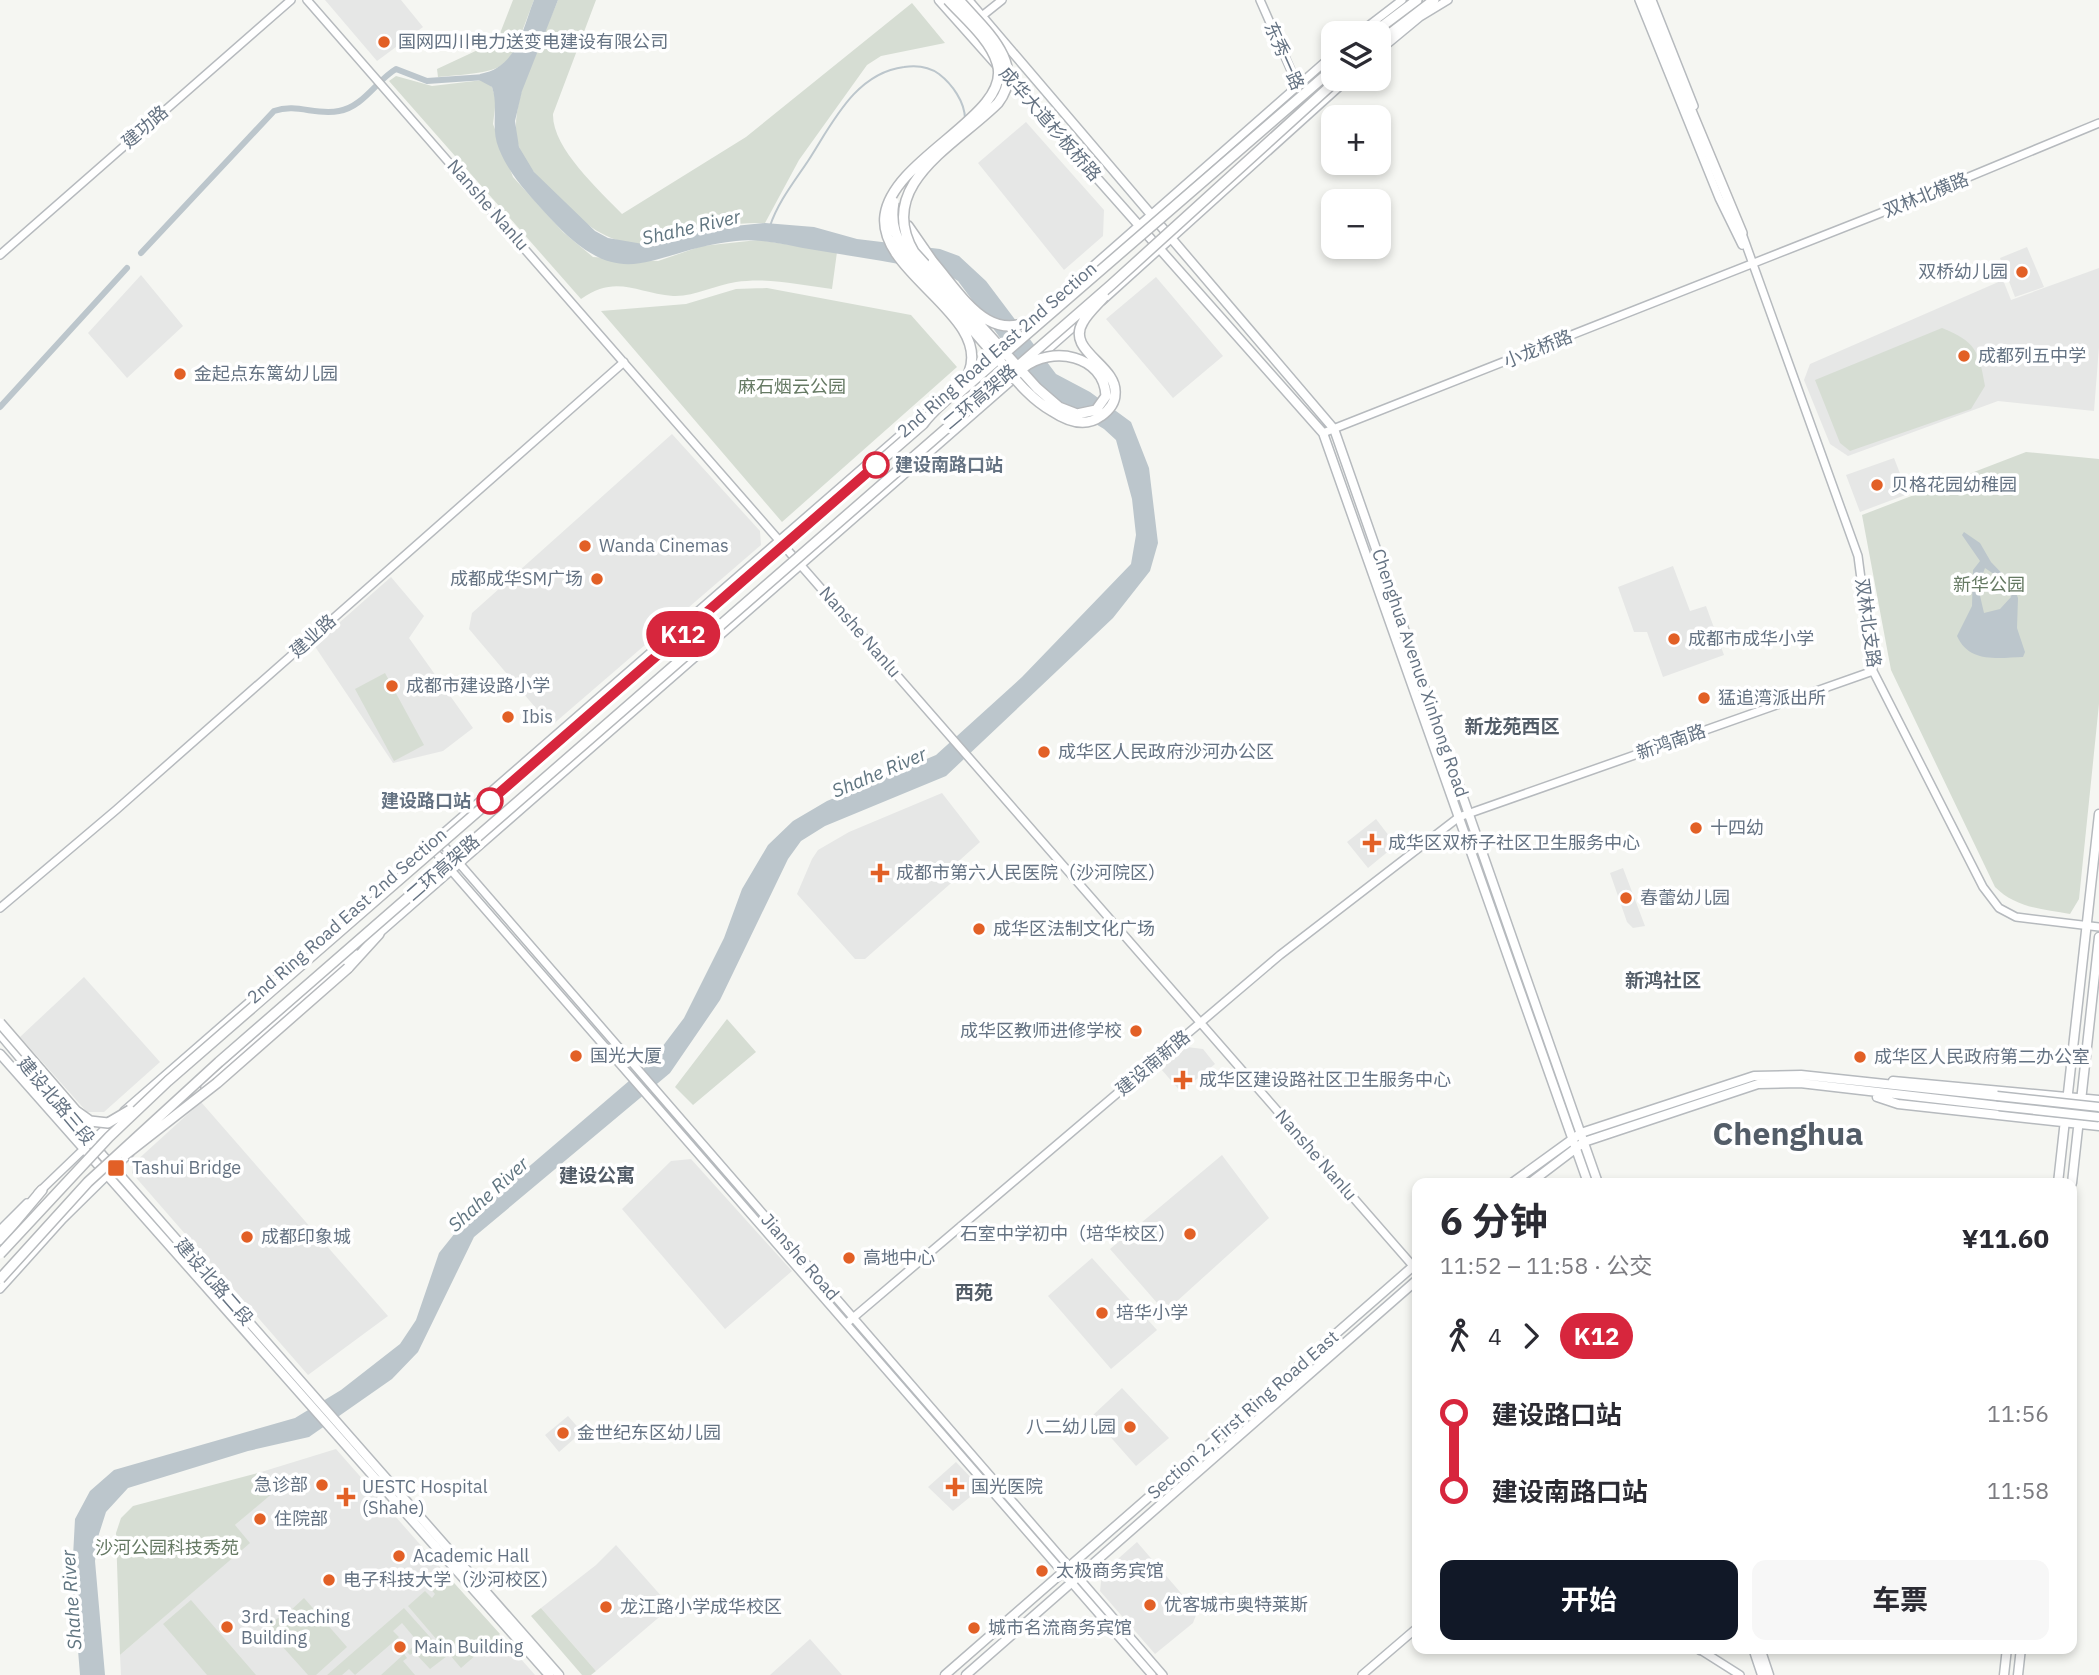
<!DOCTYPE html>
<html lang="zh">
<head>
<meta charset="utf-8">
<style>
	:root { --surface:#fff; --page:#f7f7f7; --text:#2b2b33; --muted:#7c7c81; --accent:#111827 }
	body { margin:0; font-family:"IBM Plex Sans","Noto Sans SC",sans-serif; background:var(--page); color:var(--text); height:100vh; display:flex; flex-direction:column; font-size:26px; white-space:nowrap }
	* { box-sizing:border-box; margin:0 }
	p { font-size:23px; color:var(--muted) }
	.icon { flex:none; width:38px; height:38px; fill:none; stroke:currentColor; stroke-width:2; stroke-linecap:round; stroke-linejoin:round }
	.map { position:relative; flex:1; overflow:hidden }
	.panel { position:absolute; left:1412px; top:1178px; width:665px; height:476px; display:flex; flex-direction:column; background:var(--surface); border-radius:14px; box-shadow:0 4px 10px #0003 }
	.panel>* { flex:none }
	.badge { padding:0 14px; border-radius:23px; font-size:24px; line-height:46px }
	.tools { position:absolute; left:1321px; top:21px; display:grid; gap:14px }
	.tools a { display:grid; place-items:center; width:70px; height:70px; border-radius:14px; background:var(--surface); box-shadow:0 4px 10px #0003; font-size:35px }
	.map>.badge { position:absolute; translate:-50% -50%; box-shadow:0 0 0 4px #fff }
	.legs { display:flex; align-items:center; gap:10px; height:77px; padding:0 28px; font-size:23px }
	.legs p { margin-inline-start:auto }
	.summary { display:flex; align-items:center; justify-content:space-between; height:119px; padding:0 28px }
	h1 { font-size:38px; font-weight:700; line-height:52px }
	.button { display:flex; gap:14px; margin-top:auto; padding:14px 28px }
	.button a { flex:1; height:80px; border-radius:14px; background:var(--accent); color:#fff; font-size:28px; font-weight:700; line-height:80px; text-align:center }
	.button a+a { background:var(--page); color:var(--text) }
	ul { padding:0 28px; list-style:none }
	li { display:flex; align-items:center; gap:24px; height:77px; font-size:26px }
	li i { display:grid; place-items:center; width:10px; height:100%; margin:0 9px; background:currentColor }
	li i::after { content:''; width:18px; height:18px; margin:-9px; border:5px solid; border-radius:50%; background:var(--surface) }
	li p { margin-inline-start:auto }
	li:first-child i { background:linear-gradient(#0000 50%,currentColor 0) }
	li:last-child i { background:linear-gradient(currentColor 50%,#0000 0) }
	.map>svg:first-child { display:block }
	.built { fill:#e6e7e6 }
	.green { fill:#d6ddd3 }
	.water { fill:#bcc6cc; fill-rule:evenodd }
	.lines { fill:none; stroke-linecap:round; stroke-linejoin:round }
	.stream { stroke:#bcc6cc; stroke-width:2 }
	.canal { stroke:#bcc6cc; stroke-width:6 }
	.secondary-casing { stroke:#b6babe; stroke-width:10 }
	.primary-casing { stroke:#b6babe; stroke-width:11 }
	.highway-casing { stroke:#b6b9bc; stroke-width:12 }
	.secondary { stroke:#fff; stroke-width:7 }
	.primary { stroke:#fff; stroke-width:8 }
	.highway { stroke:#fff; stroke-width:9 }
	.primary-bridge-casing { stroke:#b6babe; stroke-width:11; stroke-linecap:butt }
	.highway-bridge-casing { stroke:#b6b9bc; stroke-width:12; stroke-linecap:butt }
	.primary-bridge { stroke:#fff; stroke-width:8 }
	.highway-bridge { stroke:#fff; stroke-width:9 }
	.line-1-casing { stroke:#fff; stroke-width:16 }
	.line-1 { stroke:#d7263d; stroke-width:10 }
	.poi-dot { fill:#e26026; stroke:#fff; stroke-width:2.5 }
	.stop-1-dot { fill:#fff; stroke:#d7263d; stroke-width:3.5 }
	.labels { text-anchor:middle; stroke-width:7; stroke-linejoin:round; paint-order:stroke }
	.poi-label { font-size:18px; fill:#657383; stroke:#fff; text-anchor:start }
	.street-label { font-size:18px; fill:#657383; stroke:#fff }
	.park-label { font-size:18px; fill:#667a64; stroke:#fff }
	.stop-label { font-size:18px; font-weight:bold; fill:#657383; stroke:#fff; text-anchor:start }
	.water-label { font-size:19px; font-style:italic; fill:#607580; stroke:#fff }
	.neighbourhood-label { font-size:19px; font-weight:bold; fill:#535d68; stroke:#fff }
	.town-label { font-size:32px; font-weight:bold; fill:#535d68; stroke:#fff }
</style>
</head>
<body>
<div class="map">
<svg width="2099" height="1675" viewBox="0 0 2099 1675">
	<rect width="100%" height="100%" fill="#f5f6f2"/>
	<!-- built -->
	<path class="built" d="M325,0h76l22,27 -46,34z
		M1026,122l78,88 -1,26 -39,34 -86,-107z
		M2027,247l17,40 -29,10 -15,-39z
		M2099,268v79l-5,64 -96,-10 -150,55 -18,-12 -26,-64 6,-16 193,-84 8,20z
		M141,275l42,51 -56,52 -39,-45z
		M1156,277l67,79 -50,42 -67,-79z
		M672,434l88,97 1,14 -210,181 -82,-97 3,-16z
		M1894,458l14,36 -48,18 -14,-37z
		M1673,566l17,45 16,-5 18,49 -61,22 -16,-45h-13l-16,-45z
		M391,577l33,39 -15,22 64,90 -30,23 -50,12 -79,-118z
		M942,793l38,49 -29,26 7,9 -93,82h-10l-58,-65 15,-35 6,-9 31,-18z
		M1376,819l20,26 -28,23 -21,-26z
		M1623,868l22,58 -12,2 -6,-6 -17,-49z
		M84,977l76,85 -56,50h-17l-67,-75z
		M1187,1047l16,2 12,15 -34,28 -20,-23z
		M201,1102l187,214 -80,59 -176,-202 2,-10z
		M1222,1155l47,63 -104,94 -55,-63z
		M691,1159l101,112 -67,58 -103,-120 49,-48z
		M1092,1258l65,72 -46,39 -63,-73z
		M1122,1388l47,50 -33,28 -44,-50z
		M568,1416l14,16 -23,20 -14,-17z
		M336,1449l199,226h-414l-1,-20 129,-112 -15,-17 39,-34 -15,-19z
		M956,1462l25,26 -28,23 -25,-24z
		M1137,1542l56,65 3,8 -3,8 -38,31 -55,-63 2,-18z
		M616,1545l55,62 -75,64 -55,-63 55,-43z
		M810,1639l32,36h-72z"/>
	<!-- green -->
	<path class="green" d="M513,0h21c-28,72 -18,70 -96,77l-1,-8 60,-28z
		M558,0h38l-43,114c-1,34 46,76 69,100l124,-77 166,-134 33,40 -64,13 -14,9 -68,95 -34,63c-21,0 -43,1 -64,7 -19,4 -42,15 -62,14 -34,-2 -54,-20 -77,-43 -16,-16 -35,-32 -43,-54 -14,-40 24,-109 39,-147z
		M396,76l36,10 51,-6 9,7 4,13 -3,24 20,53 50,55 30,25 65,4 44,-15 56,-6 79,12 -5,37c-32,-4 -64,-12 -96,-7 -21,3 -42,15 -63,14 -37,-3 -57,-22 -92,3l-192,-218z
		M767,288l144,27 46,52 -175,155 -181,-211 85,-7 50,-15z
		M1942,328c34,14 37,23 43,58l-14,23 -121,42 -10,-8 -25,-63z
		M2026,452l73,7v245l-20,195 -9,15c-28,-5 -54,-6 -75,-27l-104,-217 -29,-155z
		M385,673l39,72 -30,16 -39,-72z
		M727,1019l29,33 -63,53 -18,-18z
		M258,1473l16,19 -39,33 15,18 -130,112 -4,-122 5,-15 12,-12z
		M445,1573l55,61 -39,34 -53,-62 17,-15 7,7 3,-4 -6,-7z
		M304,1598l43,49 -31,28h-8l-44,-49 25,-14z
		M191,1600l65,75h-49l-44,-51z
		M404,1608l43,48 -17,13 -16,-17 -4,3 -3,-3 11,-10 -16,-19 -9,8 6,6 -44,38 -6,-6 -7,6h-15z
		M541,1608l55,63 -5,4h-9l-51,-59z
		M404,1654l3,4 -4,3 12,14h-34z"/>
	<!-- water -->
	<path class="water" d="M534,0h24l-36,91 -7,30 4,26 15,25 61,59 13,7 35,6 62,-15 60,-6 49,4 43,12 83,10 19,7 27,25 70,93 34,18 41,30 18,46 9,75 -8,28 -37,47 -167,158 -121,50 -24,15 -13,18 -68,141 -50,73 -196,164 -56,115 -26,27 -83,58 -61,14 -120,37 -22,24 -8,25 -3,24 10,114h-25l-8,-100 3,-56 15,-28 24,-21 181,-52 46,-28 59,-46 16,-24 23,-67 24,-30 187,-160 34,-45 40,-80 18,-49 26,-44 25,-24 34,-20 109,-46 86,-78 109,-113 5,-29 -4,-36 -16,-59 -12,-11 -56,-34 -36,-41 -54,-73 -8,-5c-45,-13 -89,-18 -135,-26 -27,-4 -52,-12 -79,-9 -88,9 -111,59 -187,-24 -20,-22 -39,-41 -50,-68 -9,-21 0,-42 -7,-62l-13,-7 1,-6c37,-6 42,-44 54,-74z
		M1964,532l16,11 11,19 22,23 5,13 -1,30 8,24 -2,5c-26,1 -54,6 -66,-21l15,-30 1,-36 7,-9 -18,-26zM1985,568l19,13 7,16 -11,12 -16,4 -6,-26z"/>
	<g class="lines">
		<!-- stream -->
		<path class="stream" d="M770,226c8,-24 24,-44 38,-65 24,-37 47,-88 96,-94 13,-2 24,-1 35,7 13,10 26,28 26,45"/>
		<!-- canal -->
		<path class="canal" d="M141,253l133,-142c23,-8 42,5 65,0 24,-4 38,-31 57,-42l31,12 58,-4
			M0,407l127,-139"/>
		<!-- secondary casing -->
		<g class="secondary-casing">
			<path id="secondary" d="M307,0l1106,1266
				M1260,0l48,109
				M1639,0l80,198 23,47
				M1652,0l42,106
				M982,16l20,-16
				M1359,33l43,-33
				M1379,51l41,-34 28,-17
				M1740,228l118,328 15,115 110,216 16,21 17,9 83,10
				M0,255l291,-255
				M1102,301l246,-222
				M1037,315l297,-261
				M1037,359l49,-43
				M968,375l60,-52
				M1323,433l583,-230 193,-80
				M439,840l724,835
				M430,846l722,829
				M0,908l116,-98 508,-448
				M375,937l650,-568
				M205,1087l151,-133
				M124,1111l820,-714
				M38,1193l75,-72
				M0,1230l27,-27
				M0,1289l63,-70 67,-66
				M847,1323l433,-368 179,-138 414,-146
				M1699,1649l41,26
				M1362,1675l56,-48"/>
		</g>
		<!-- primary casing -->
		<g class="primary-casing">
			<path id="primary" d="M939,0l384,433 265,750
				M968,0l366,429 264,754
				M0,1034l90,107 469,534
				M0,1054l549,621
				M1893,1081l206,19
				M1877,1097l21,7 201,22
				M1512,1183l69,-50 173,-57 47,-1 196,21
				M1530,1183l54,-41 174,-58 42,-1 199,23
				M2058,1183l41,-369
				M2072,1183l27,-246
				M1753,1648l9,27
				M1760,1648l9,27
				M1700,1650l17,-2
				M945,1675l473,-413
				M966,1675l452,-396
				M2004,1675l3,-27
				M2018,1675l3,-27"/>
		</g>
		<!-- highway casing -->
		<g class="highway-casing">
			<path id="highway" d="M1645,0l97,233
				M1373,33l44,-33
				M1379,42l55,-42
				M908,226l25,36
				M348,968l31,-34
				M0,1240l42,-50"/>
		</g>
		<!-- secondary -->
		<use href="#secondary" class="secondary"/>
		<!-- primary -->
		<use href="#primary" class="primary"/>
		<!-- highway -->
		<use href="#highway" class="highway"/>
		<!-- primary-bridge casing -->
		<g class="primary-bridge-casing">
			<path id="primary-bridge" d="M1997,1096l102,11
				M1999,1106l100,11"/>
		</g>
		<!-- highway-bridge casing -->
		<g class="highway-bridge-casing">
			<path id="highway-bridge" d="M959,0c24,28 69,64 39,103 -41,41 -124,82 -84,149l123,136 22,19 18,7 19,-4 10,-14c-2,-41 -54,-51 -83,-28
				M894,202c-4,22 2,38 16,56 27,31 54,62 81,93 19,21 36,46 61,60 15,10 33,17 49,5 7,-5 14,-13 14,-22 3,-29 -50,-43 -32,-72 5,-9 14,-17 21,-25
				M933,262c30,35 59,89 110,51
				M959,393l375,-325
				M0,1023l76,88 14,10 18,2 22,-13
				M125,1155l92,-72 131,-115
				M0,1254l109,-117 59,-56 755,-657c13,-19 38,-32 46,-52 22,-57 -92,-99 -84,-157 8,-58 129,-101 112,-152 -7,-24 -33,-45 -49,-63
				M0,1279l88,-97 131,-120 892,-777 227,-206"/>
		</g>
		<!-- primary-bridge -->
		<use href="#primary-bridge" class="primary-bridge"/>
		<!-- highway-bridge -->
		<use href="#highway-bridge" class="highway-bridge"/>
	</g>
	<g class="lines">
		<!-- line-1 casing -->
		<g class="line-1-casing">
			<path id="line-1" d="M490,801l386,-336"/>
		</g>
		<!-- line-1 -->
		<use href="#line-1" class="line-1"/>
	</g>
	<!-- markers -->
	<g class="poi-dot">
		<circle cx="384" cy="42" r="7"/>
		<circle cx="2022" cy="272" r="7"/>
		<circle cx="1964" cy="356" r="7"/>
		<circle cx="180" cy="374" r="7"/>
		<circle cx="1877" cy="485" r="7"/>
		<circle cx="585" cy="546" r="7"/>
		<circle cx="597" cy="579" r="7"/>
		<circle cx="1674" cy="639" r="7"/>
		<circle cx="392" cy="686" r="7"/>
		<circle cx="1704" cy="698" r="7"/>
		<circle cx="508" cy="717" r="7"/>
		<circle cx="1044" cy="752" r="7"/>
		<circle cx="1696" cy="828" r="7"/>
		<path d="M1368.5 832.5h7v7h7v7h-7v7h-7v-7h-7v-7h7z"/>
		<path d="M876.5 862.5h7v7h7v7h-7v7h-7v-7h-7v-7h7z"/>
		<circle cx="1626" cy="898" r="7"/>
		<circle cx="979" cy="929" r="7"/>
		<circle cx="1136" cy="1031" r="7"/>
		<circle cx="576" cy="1056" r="7"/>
		<circle cx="1860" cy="1057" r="7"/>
		<path d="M1179.5 1069.5h7v7h7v7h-7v7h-7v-7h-7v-7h7z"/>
		<rect x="107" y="1159" width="18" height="18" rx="3.5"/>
		<circle cx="1190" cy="1234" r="7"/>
		<circle cx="247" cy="1237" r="7"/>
		<circle cx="849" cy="1258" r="7"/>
		<circle cx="1102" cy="1313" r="7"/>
		<circle cx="1130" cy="1427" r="7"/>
		<circle cx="563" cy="1433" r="7"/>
		<circle cx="322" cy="1485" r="7"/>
		<path d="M951.5 1476.5h7v7h7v7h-7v7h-7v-7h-7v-7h7z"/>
		<path d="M342.5 1486.5h7v7h7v7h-7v7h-7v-7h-7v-7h7z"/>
		<circle cx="260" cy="1519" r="7"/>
		<circle cx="399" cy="1556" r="7"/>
		<circle cx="1042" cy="1571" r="7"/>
		<circle cx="329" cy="1580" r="7"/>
		<circle cx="1150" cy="1605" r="7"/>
		<circle cx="606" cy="1607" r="7"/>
		<circle cx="227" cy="1627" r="7"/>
		<circle cx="974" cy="1628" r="7"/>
		<circle cx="400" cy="1647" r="7"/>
	</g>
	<g class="stop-1-dot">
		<circle cx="876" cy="465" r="12"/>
		<circle cx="490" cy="801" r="12"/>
	</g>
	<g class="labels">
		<!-- poi labels -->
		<g class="poi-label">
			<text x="398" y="48">国网四川电力送变电建设有限公司</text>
			<text x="2008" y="278" text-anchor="end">双桥幼儿园</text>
			<text x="1978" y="362">成都列五中学</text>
			<text x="194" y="380">金起点东篱幼儿园</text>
			<text x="1891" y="491">贝格花园幼稚园</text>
			<text x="599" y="552">Wanda Cinemas</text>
			<text x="583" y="585" text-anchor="end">成都成华SM广场</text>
			<text x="1688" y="645">成都市成华小学</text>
			<text x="406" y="692">成都市建设路小学</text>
			<text x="1718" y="704">猛追湾派出所</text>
			<text x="522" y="723">Ibis</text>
			<text x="1058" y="758">成华区人民政府沙河办公区</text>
			<text x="1710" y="834">十四幼</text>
			<text x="1388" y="849">成华区双桥子社区卫生服务中心</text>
			<text x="896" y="879">成都市第六人民医院（沙河院区）</text>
			<text x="1640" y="904">春蕾幼儿园</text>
			<text x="993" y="935">成华区法制文化广场</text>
			<text x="1122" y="1037" text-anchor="end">成华区教师进修学校</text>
			<text x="590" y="1062">国光大厦</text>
			<text x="1874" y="1063">成华区人民政府第二办公室</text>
			<text x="1199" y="1086">成华区建设路社区卫生服务中心</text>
			<text x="132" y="1174">Tashui Bridge</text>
			<text x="1176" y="1240" text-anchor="end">石室中学初中（培华校区）</text>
			<text x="261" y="1243">成都印象城</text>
			<text x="863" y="1264">高地中心</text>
			<text x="1116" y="1319">培华小学</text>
			<text x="1116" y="1433" text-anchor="end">八二幼儿园</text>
			<text x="577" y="1439">金世纪东区幼儿园</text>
			<text x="308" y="1491" text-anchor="end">急诊部</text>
			<text x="362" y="1493">UESTC Hospital<tspan x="362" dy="21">(Shahe)</tspan></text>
			<text x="971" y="1493">国光医院</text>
			<text x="274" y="1525">住院部</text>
			<text x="413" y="1562">Academic Hall</text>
			<text x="1056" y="1577">太极商务宾馆</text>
			<text x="343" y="1586">电子科技大学（沙河校区）</text>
			<text x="1164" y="1611">优客城市奥特莱斯</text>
			<text x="620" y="1613">龙江路小学成华校区</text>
			<text x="241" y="1623">3rd. Teaching<tspan x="241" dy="21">Building</tspan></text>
			<text x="988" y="1634">城市名流商务宾馆</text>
			<text x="414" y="1653">Main Building</text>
		</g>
		<!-- street labels -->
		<g class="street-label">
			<text transform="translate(1284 56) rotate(66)" y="6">东秀一路</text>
			<text transform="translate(1050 124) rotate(49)" y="6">成华大道杉板桥路</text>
			<text transform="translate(145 127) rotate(-41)" y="6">建功路</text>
			<text transform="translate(1926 195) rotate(-22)" y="6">双林北横路</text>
			<text transform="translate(488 205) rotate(49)" y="6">Nanshe Nanlu</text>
			<text transform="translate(1538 349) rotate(-22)" y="6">小龙桥路</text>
			<text transform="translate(997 350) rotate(-41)" y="6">2nd Ring Road East 2nd Section</text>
			<text transform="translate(980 397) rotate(-40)" y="6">二环高架路</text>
			<text transform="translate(1868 623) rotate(82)" y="6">双林北支路</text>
			<text transform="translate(860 632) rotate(49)" y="6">Nanshe Nanlu</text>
			<text transform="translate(313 636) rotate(-42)" y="6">建业路</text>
			<text transform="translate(1420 673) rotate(71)" y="6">Chenghua Avenue Xinhong Road</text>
			<text transform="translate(1671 742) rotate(-19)" y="6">新鸿南路</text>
			<text transform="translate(443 868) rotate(-41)" y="6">二环高架路</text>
			<text transform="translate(347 916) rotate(-41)" y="6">2nd Ring Road East 2nd Section</text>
			<text transform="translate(1153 1063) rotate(-40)" y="6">建设南新路</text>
			<text transform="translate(56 1101) rotate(50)" y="6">建设北路三段</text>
			<text transform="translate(1316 1155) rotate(49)" y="6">Nanshe Nanlu</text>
			<text transform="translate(800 1257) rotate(49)" y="6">Jianshe Road</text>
			<text transform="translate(214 1282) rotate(49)" y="6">建设北路二段</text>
			<text transform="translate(1243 1415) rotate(-41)" y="6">Section 2, First Ring Road East</text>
		</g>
		<!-- park labels -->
		<g class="park-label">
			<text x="792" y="393">麻石烟云公园</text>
			<text x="1989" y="591">新华公园</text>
			<text x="167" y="1554">沙河公园科技秀苑</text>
		</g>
		<!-- stop labels -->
		<g class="stop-label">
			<text x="895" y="471">建设南路口站</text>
			<text x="471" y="807" text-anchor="end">建设路口站</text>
		</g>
		<!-- water labels -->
		<g class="water-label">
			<text transform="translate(691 227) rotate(-13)" y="7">Shahe River</text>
			<text transform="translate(879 772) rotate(-23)" y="7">Shahe River</text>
			<text transform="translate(488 1194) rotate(-42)" y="7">Shahe River</text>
			<text transform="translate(71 1600) rotate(-94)" y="7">Shahe River</text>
		</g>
		<!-- neighbourhood labels -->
		<g class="neighbourhood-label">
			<text x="1512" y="733">新龙苑西区</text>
			<text x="1663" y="987">新鸿社区</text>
			<text x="597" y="1182">建设公寓</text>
			<text x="974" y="1299">西苑</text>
		</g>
		<!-- town labels -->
		<g class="town-label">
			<text x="1788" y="1145">Chenghua</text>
		</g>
	</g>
</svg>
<div class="tools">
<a><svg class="icon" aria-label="layers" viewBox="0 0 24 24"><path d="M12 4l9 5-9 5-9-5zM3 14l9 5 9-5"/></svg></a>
<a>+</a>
<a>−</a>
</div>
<b class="badge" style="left:683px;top:634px;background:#d7263d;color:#fff">K12</b>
<section class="panel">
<div class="summary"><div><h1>6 分钟</h1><p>11:52 – 11:58 · 公交</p></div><b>¥11.60</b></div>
<div class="legs"><svg class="icon" aria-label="walk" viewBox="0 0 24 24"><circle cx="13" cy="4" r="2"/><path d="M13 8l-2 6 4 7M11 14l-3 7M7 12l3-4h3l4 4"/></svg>4<svg class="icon" aria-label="forward" viewBox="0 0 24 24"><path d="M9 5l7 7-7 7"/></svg><b class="badge" style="background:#d7263d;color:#fff">K12</b></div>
<ul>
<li><i style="color:#d7263d"></i><b>建设路口站</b><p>11:56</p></li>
<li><i style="color:#d7263d"></i><b>建设南路口站</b><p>11:58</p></li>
</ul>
<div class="button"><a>开始</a><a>车票</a></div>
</section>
</div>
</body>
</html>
